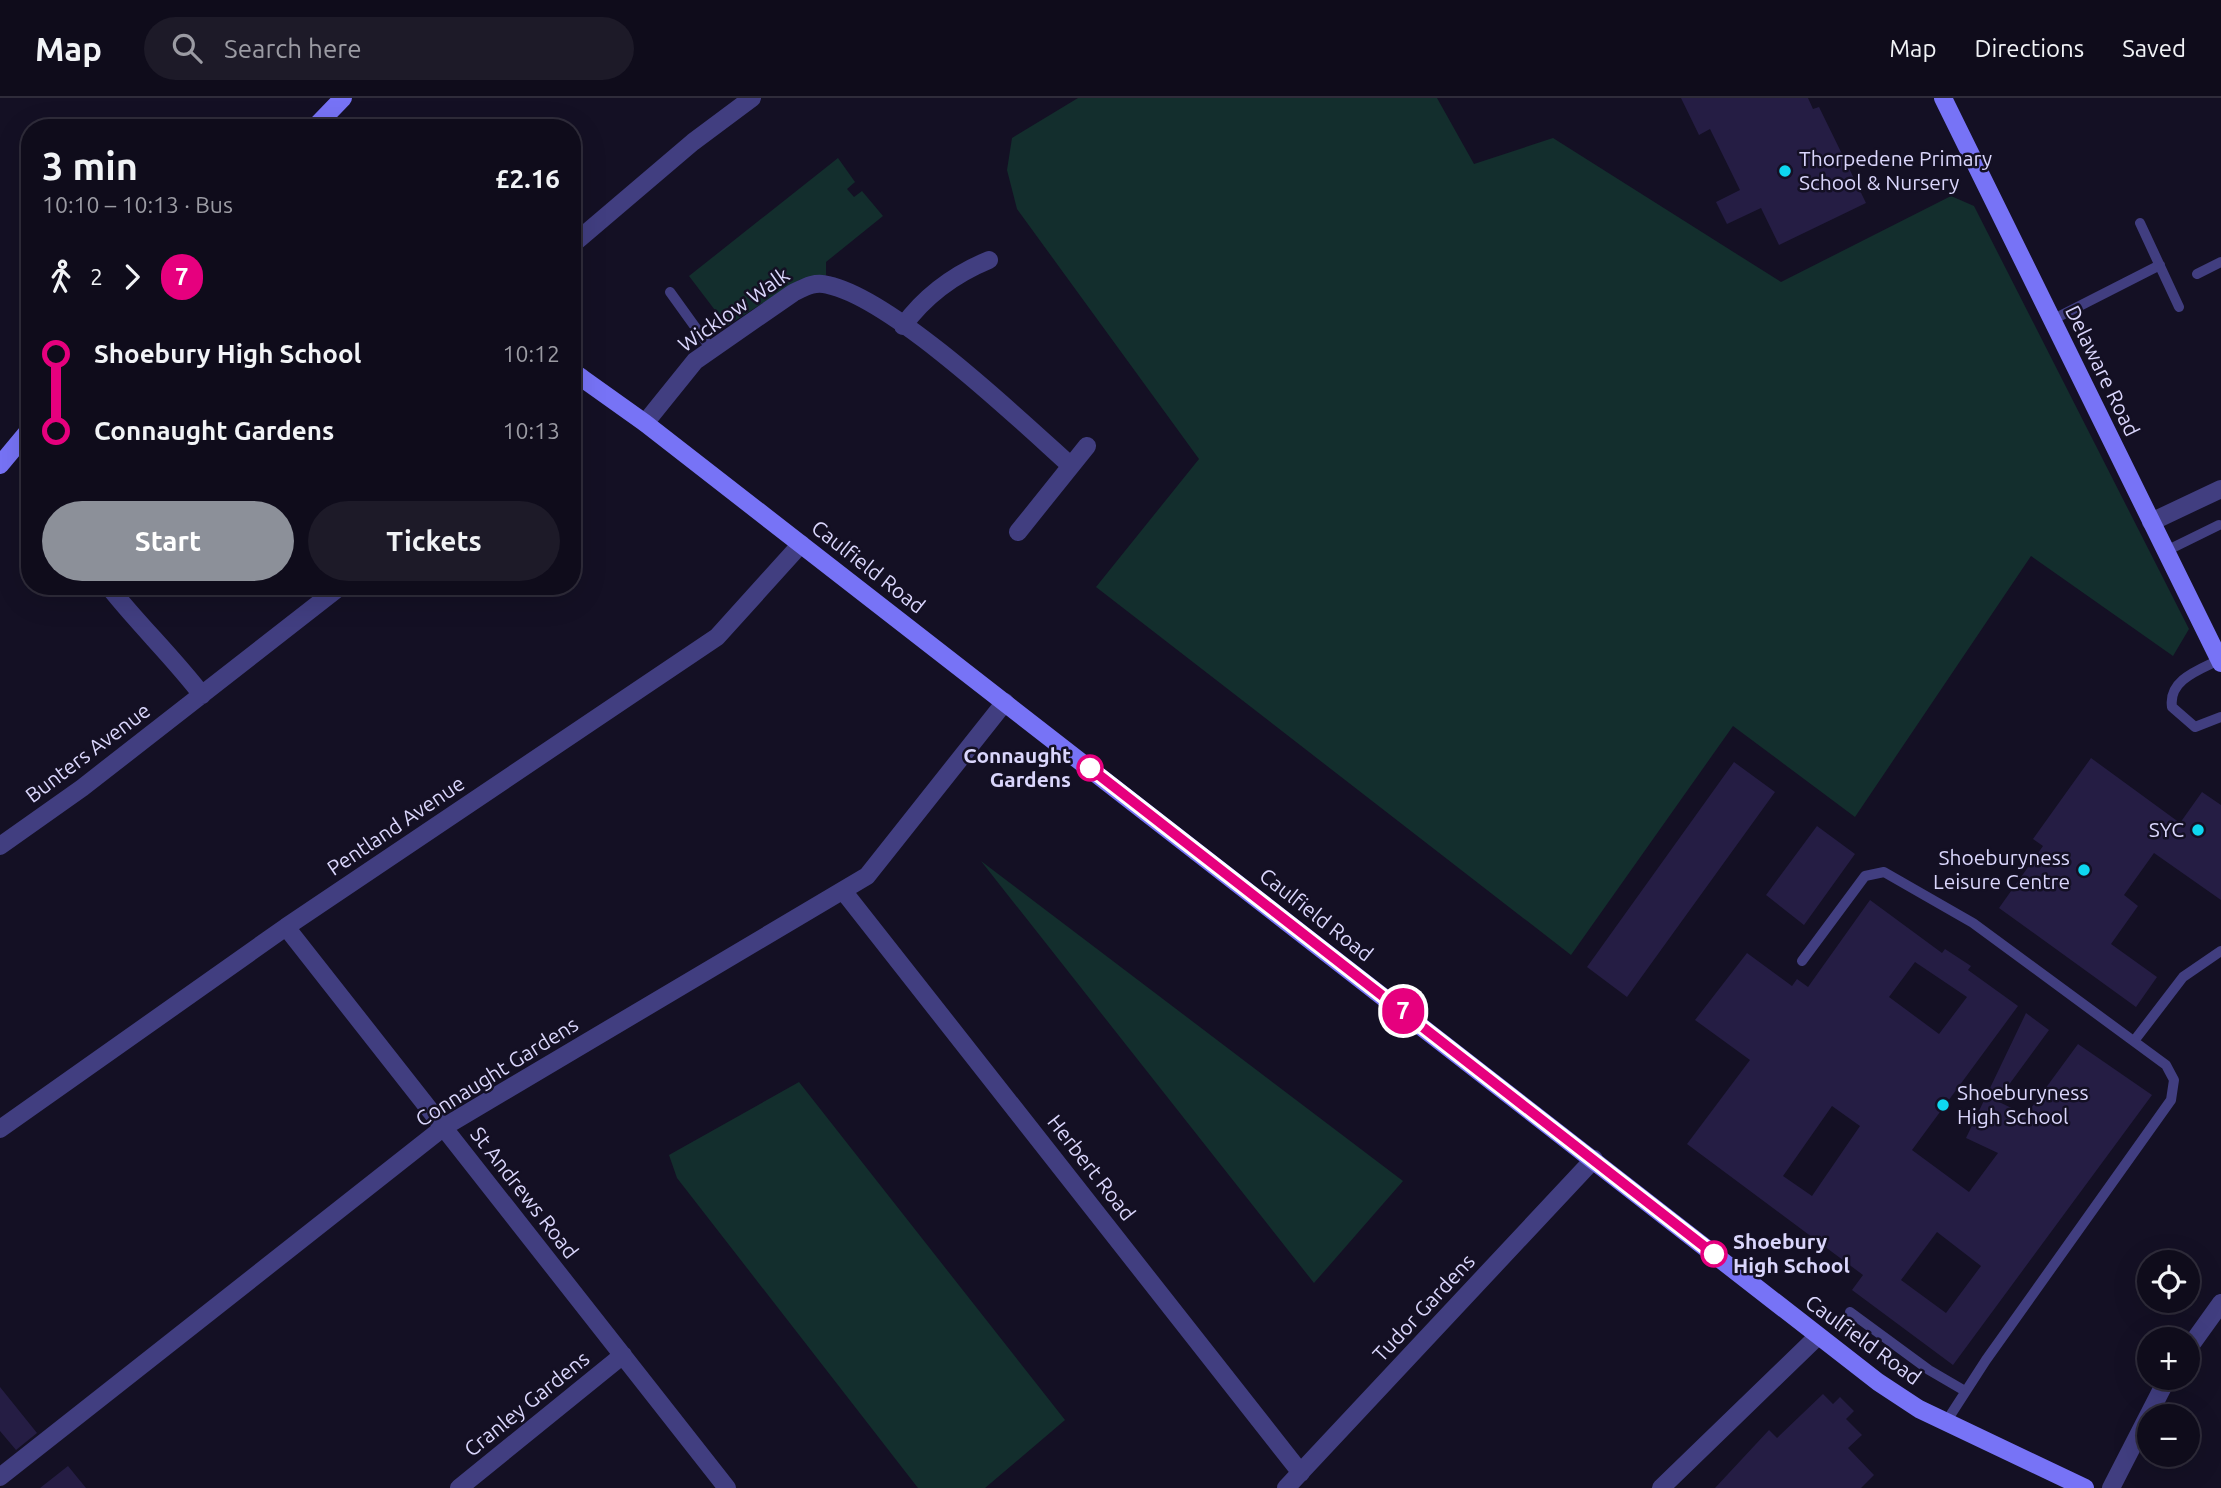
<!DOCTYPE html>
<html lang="en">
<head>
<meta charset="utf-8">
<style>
	:root { --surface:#0f0c1b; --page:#1d1a28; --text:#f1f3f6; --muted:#9b9ba3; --line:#2f2c3a; --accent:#8c9099 }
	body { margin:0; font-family:Ubuntu,sans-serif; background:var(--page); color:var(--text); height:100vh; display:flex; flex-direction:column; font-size:26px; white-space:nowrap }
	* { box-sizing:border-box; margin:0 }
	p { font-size:23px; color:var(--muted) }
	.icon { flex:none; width:38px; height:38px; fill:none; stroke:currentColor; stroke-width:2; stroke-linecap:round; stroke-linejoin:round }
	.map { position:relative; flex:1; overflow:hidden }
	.drawer { position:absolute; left:21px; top:21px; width:560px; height:476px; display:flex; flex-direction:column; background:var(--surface); border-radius:28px; box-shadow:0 7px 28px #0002,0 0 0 2px var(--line) }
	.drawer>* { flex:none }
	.badge { padding:0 14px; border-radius:23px; font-size:24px; line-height:46px }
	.fabs { position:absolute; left:2137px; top:1152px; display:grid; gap:14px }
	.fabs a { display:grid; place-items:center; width:63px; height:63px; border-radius:50%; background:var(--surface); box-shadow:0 7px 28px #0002,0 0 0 2px var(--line); font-size:35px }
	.map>.badge { position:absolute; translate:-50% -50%; box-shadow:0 0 0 4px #fff }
	.legs { display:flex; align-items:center; gap:10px; height:77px; padding:0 21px; font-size:23px }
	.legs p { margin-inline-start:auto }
	.headline { display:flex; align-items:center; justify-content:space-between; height:119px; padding:0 21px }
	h1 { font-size:38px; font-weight:700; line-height:52px }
	.primary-button { display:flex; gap:14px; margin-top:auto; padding:14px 21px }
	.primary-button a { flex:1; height:80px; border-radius:42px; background:var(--accent); color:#fff; font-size:28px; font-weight:700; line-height:80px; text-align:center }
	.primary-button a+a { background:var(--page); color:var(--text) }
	ul { padding:0 21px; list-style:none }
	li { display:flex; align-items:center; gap:24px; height:77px; font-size:26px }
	li i { display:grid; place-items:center; width:10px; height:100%; margin:0 9px; background:currentColor }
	li i::after { content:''; width:18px; height:18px; margin:-9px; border:5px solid; border-radius:50%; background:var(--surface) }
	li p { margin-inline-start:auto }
	li:first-child i { background:linear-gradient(#0000 50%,currentColor 0) }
	li:last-child i { background:linear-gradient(currentColor 50%,#0000 0) }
	header { display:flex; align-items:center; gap:42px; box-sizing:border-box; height:98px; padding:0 35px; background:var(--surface); border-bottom:2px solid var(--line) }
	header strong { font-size:33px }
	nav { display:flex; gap:38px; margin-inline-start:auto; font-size:24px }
	.search { width:490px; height:63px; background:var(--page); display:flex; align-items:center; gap:18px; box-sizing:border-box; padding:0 24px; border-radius:38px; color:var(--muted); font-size:26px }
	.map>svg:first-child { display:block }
	.green { fill:#132e2d }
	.building { fill:#251d44; fill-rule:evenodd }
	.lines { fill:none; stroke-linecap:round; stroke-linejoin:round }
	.lane { stroke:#413e80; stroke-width:10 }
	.street { stroke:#413e80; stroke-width:18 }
	.secondary { stroke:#7773f6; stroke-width:18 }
	.line-1-casing { stroke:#fff; stroke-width:16 }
	.line-1 { stroke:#e6007e; stroke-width:10 }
	.poi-dot { fill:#0ed7f0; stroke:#141024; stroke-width:2.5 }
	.stop-1-dot { fill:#fff; stroke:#e6007e; stroke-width:3.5 }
	.labels { text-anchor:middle; stroke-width:5; stroke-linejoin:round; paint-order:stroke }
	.poi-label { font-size:21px; fill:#dad6fc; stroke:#141024; text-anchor:start }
	.street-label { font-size:21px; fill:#dad6fc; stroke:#141024 }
	.stop-label { font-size:21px; font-weight:bold; fill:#dad6fc; stroke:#141024; text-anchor:end }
</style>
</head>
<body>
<header>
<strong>Map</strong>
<div class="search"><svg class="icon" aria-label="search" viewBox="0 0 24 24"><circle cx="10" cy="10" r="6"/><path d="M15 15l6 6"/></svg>Search here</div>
<nav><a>Map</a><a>Directions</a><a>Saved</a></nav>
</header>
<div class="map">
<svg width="2221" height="1390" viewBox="0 0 2221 1390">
	<rect width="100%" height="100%" fill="#141024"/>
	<!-- green -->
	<path class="green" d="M1078,0h359l37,66 79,-26 228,144 170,-86 23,10 215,423 -16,27 -142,-100 -176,261 -122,-91 -162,229 -475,-368 103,-128 -182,-250 -10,-39 5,-32z
		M838,60l17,24 -8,7 7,8 8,-6 21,25 -57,46v13l-27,5 -72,46 -38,-50z
		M981,763l422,320 -89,102z
		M799,984l266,338 -80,68h-67l-241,-310 -8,-23z"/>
	<!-- building -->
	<path class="building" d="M1681,0h127l5,11 6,-2 47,96 -87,42 -18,-37 -34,16 -11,-22 24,-12 -30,-61 -11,6z
		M2091,660l89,65 22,-31 19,13v95l-67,-47 -30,42 14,11 -27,38 46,33 -21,30 -137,-99 44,-62 -10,-7z
		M1734,664l41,30 -148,205 -40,-30z
		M1817,728l38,28 -51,71 -38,-30z
		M1870,802l72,53 3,-4 26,17 -3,4 50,36 -106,144 57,42 29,-39 -32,-15 60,-125 23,17 -52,71 29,14 52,-71 74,51 -199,270 -101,-75 11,-15 -176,-131 63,-84 -55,-40 52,-67 45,33 5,-7 11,8zM1915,864l52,35 -28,37 -50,-37zM1832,1008l28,20 -48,70 -29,-20zM1937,1134l44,34 -35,47 -45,-33z
		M0,1289l37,46 -21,17 -16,-19z
		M1823,1296l10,10 7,-7 14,14 -8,8 16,16 -14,13 26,27 -13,13h-146l54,-58 8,8z
		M68,1368l18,22h-46z"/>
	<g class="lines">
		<!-- lane -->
		<path class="lane" d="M2140,125l39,84
			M2197,176l24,-12
			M670,194l41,57
			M2052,222l108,-55
			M2166,453l53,-26
			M2219,562c-20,10 -51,20 -47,47l23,20 26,-10
			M1802,863l63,-85 19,-4 89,51 193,142 8,15 -3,20 -185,260 -40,62
			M2134,943l49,-64 38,-26
			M1850,1214l79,58 36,21"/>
		<!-- street -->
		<path class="street" d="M572,147l121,-103 59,-44
			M903,228c22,-30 52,-52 86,-66
			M572,290l9,-11
			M645,325l50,-62 98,-68c12,-6 22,-12 35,-8 65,14 191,134 243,181
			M2151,424l70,-33
			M1018,434l69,-86
			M109,489c30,38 64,70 93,108
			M0,748l82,-58 259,-202
			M844,794l457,581
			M286,829l441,561
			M0,1031l286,-202 431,-290 84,-93
			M2188,1251l33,-46
			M0,1379l444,-350 423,-251 138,-174
			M459,1390l164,-133
			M1286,1390l308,-329
			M1661,1390l157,-152
			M2111,1390l57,-111"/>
		<!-- secondary -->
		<path class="secondary" d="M1943,0l278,565
			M314,30l29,-30
			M572,273l73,52 1233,959 41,27 166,79
			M0,367l30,-36"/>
	</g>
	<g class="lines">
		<!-- line-1 casing -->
		<g class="line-1-casing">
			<path id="line-1" d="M1090,670l624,486"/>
		</g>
		<!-- line-1 -->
		<use href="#line-1" class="line-1"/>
	</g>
	<!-- markers -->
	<g class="poi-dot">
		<circle cx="1785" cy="73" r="7"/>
		<circle cx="2198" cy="732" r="7"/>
		<circle cx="2084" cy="772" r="7"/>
		<circle cx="1943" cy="1007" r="7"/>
	</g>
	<g class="stop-1-dot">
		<circle cx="1090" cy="670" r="12"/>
		<circle cx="1714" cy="1156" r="12"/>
	</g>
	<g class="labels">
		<!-- poi labels -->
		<g class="poi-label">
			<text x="1799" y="68">Thorpedene Primary<tspan x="1799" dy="24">School &amp; Nursery</tspan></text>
			<text x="2184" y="739" text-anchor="end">SYC</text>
			<text x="2070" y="767" text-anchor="end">Shoeburyness<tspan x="2070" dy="24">Leisure Centre</tspan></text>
			<text x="1957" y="1002">Shoeburyness<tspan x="1957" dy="24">High School</tspan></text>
		</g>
		<!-- street labels -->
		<g class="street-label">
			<text transform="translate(734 212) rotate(-35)" y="7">Wicklow Walk</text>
			<text transform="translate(2102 273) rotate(64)" y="7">Delaware Road</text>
			<text transform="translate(868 469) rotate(38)" y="7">Caulfield Road</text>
			<text transform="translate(88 655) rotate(-37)" y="7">Bunters Avenue</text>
			<text transform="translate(396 728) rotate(-34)" y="7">Pentland Avenue</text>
			<text transform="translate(1316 817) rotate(38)" y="7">Caulfield Road</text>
			<text transform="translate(497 974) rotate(-32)" y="7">Connaught Gardens</text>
			<text transform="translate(1091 1070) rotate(52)" y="7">Herbert Road</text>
			<text transform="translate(524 1095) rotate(52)" y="7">St Andrews Road</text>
			<text transform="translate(1424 1210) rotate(-47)" y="7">Tudor Gardens</text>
			<text transform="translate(1863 1242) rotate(36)" y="7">Caulfield Road</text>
			<text transform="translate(527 1306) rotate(-39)" y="7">Cranley Gardens</text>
		</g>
		<!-- stop labels -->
		<g class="stop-label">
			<text x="1071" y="665">Connaught<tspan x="1071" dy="24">Gardens</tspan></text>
			<text x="1733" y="1151" text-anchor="start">Shoebury<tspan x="1733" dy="24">High School</tspan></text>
		</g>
	</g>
</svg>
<div class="fabs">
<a><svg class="icon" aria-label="locate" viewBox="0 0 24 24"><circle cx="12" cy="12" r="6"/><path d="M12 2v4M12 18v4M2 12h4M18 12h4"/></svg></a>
<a>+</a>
<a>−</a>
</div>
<b class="badge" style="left:1403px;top:913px;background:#e6007e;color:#fff">7</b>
<section class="drawer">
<div class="headline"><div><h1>3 min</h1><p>10:10 – 10:13 · Bus</p></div><b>£2.16</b></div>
<div class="legs"><svg class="icon" aria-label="walk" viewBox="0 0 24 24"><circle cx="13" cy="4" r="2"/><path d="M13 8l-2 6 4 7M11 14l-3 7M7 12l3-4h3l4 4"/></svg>2<svg class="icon" aria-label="forward" viewBox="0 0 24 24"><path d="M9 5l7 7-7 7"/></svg><b class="badge" style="background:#e6007e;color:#fff">7</b></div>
<ul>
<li><i style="color:#e6007e"></i><b>Shoebury High School</b><p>10:12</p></li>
<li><i style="color:#e6007e"></i><b>Connaught Gardens</b><p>10:13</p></li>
</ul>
<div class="primary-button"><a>Start</a><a>Tickets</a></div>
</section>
</div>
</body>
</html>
